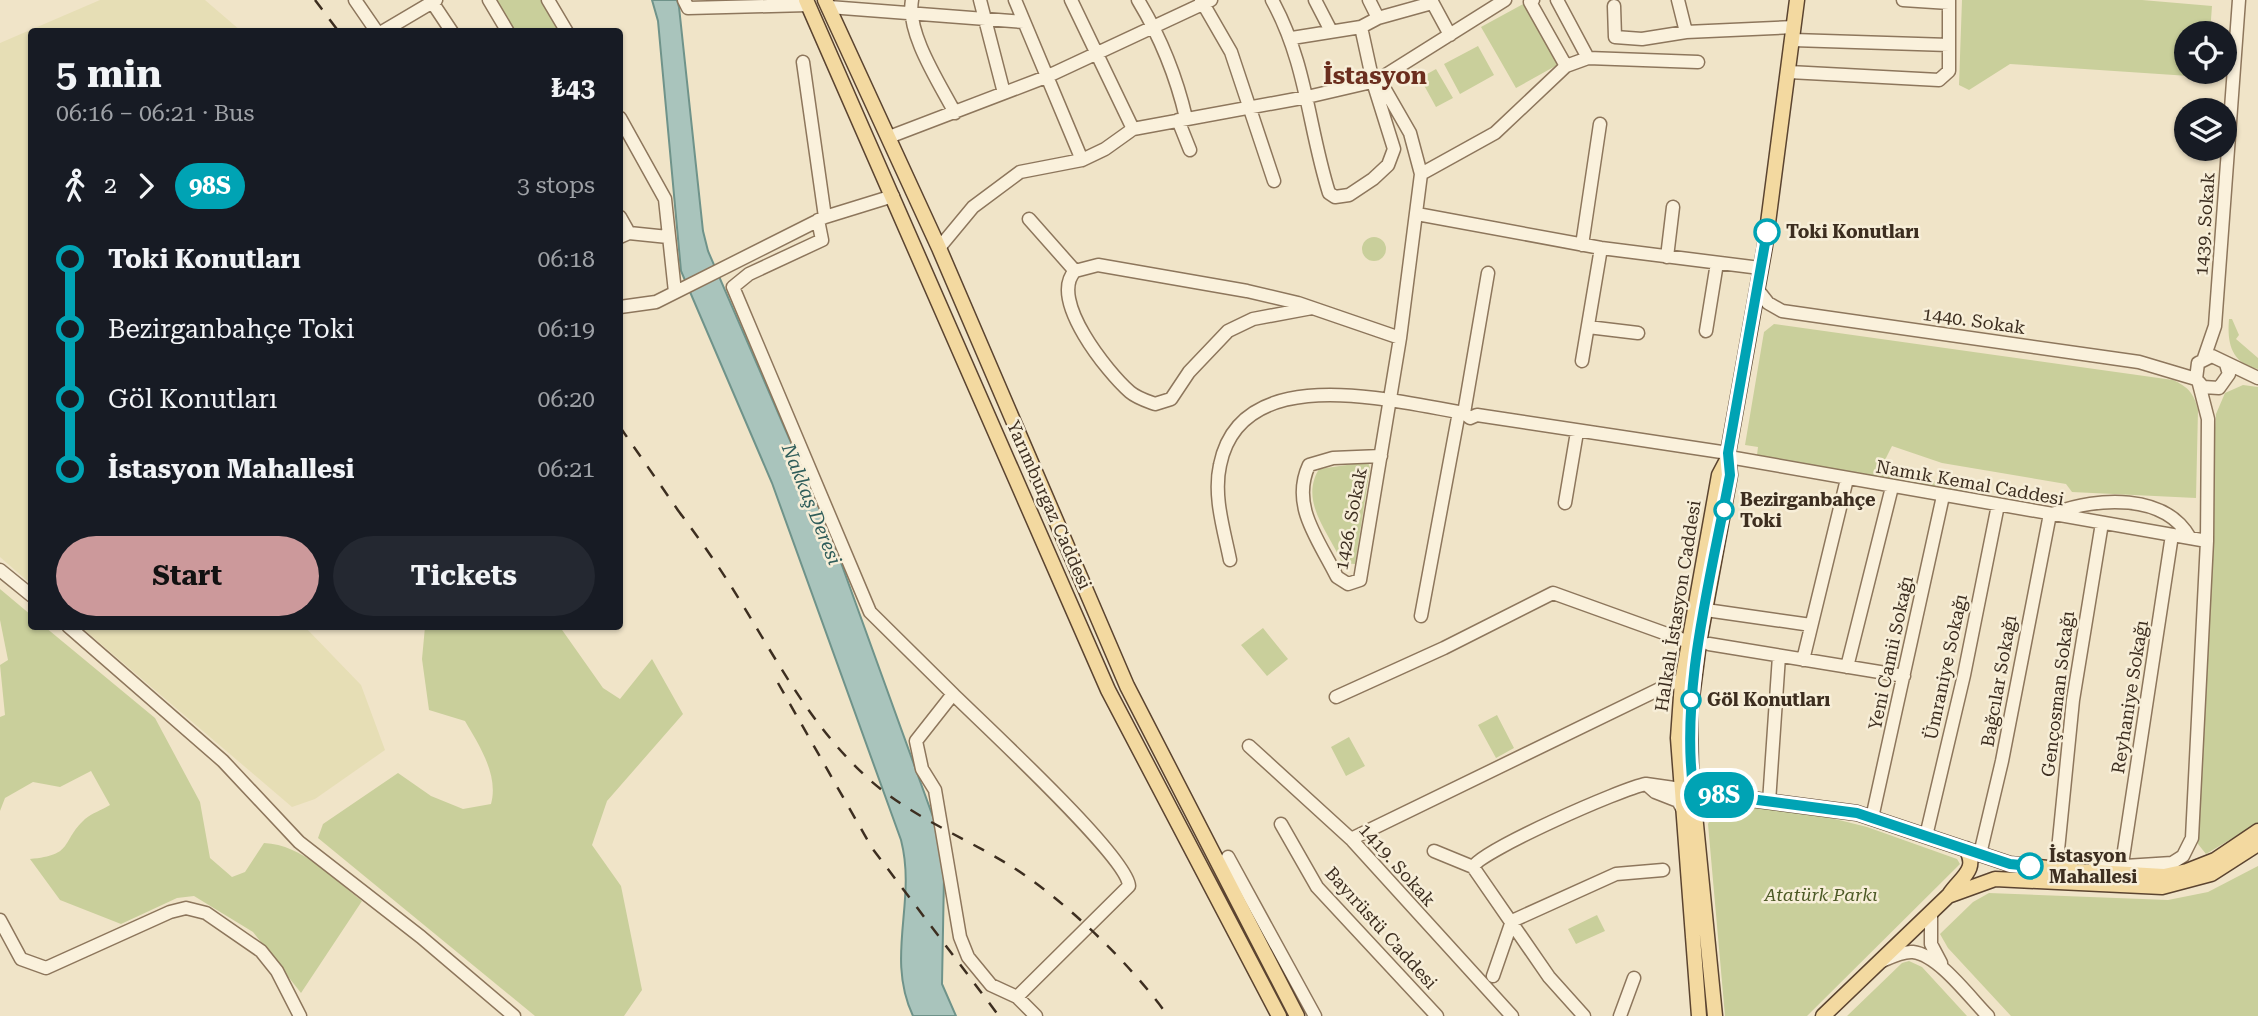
<!DOCTYPE html>
<html lang="en">
<head>
<meta charset="utf-8">
<style>
	:root { --surface:#171b24; --page:#242831; --text:#f1f3f6; --muted:#9ea1a6; --accent:#cc999b }
	body { margin:0; font-family:"Roboto Serif",serif; background:var(--page); color:var(--text); height:100vh; display:flex; flex-direction:column; font-size:26px; white-space:nowrap }
	* { box-sizing:border-box; margin:0 }
	p { font-size:23px; color:var(--muted) }
	.icon { flex:none; width:38px; height:38px; fill:none; stroke:currentColor; stroke-width:2; stroke-linecap:round; stroke-linejoin:round }
	.map { position:relative; flex:1; overflow:hidden }
	.panel { position:absolute; left:28px; top:28px; width:595px; height:602px; display:flex; flex-direction:column; background:var(--surface); border-radius:7px; box-shadow:0 2px 5px #0004 }
	.panel>* { flex:none }
	.badge { padding:0 14px; border-radius:23px; font-size:24px; line-height:46px }
	.tools { position:absolute; left:2174px; top:21px; display:grid; gap:14px }
	.tools a { display:grid; place-items:center; width:63px; height:63px; border-radius:50%; background:var(--surface); box-shadow:0 2px 5px #0004; font-size:35px }
	.map>.badge { position:absolute; translate:-50% -50%; box-shadow:0 0 0 4px #fff }
	.legs { display:flex; align-items:center; gap:10px; height:77px; padding:0 28px; font-size:23px }
	.legs p { margin-inline-start:auto }
	.head { display:flex; align-items:center; justify-content:space-between; height:119px; padding:0 28px }
	h1 { font-size:38px; font-weight:700; line-height:52px }
	.cta { display:flex; gap:14px; margin-top:auto; padding:14px 28px }
	.cta a { flex:1; height:80px; border-radius:42px; background:var(--accent); color:#111; font-size:28px; font-weight:700; line-height:80px; text-align:center }
	.cta a+a { background:var(--page); color:var(--text) }
	ul { padding:0 28px; list-style:none }
	li { display:flex; align-items:center; gap:24px; height:70px; font-size:26px }
	li i { display:grid; place-items:center; width:10px; height:100%; margin:0 9px; background:currentColor }
	li i::after { content:''; width:18px; height:18px; margin:-9px; border:5px solid; border-radius:50%; background:var(--surface) }
	li p { margin-inline-start:auto }
	li:first-child i { background:linear-gradient(#0000 50%,currentColor 0) }
	li:last-child i { background:linear-gradient(currentColor 50%,#0000 0) }
	.map>svg:first-child { display:block }
	.farmland { fill:#e6deb5 }
	.green { fill:#c9cf9b }
	.water { fill:#a9c4bc; stroke:#6f938a; stroke-width:2 }
	.lines { fill:none; stroke-linecap:round; stroke-linejoin:round }
	.minor-casing { stroke:#8d765c; stroke-width:15 }
	.major-casing { stroke:#5b4430; stroke-width:17 }
	.minor { stroke:#faf1dc; stroke-width:12 }
	.major { stroke:#f3d9a0; stroke-width:14 }
	.rail { stroke:#3d2e20; stroke-width:2.5; stroke-dasharray:12 12; stroke-linecap:butt }
	.line-1-casing { stroke:#fff; stroke-width:16 }
	.line-1 { stroke:#00a3b4; stroke-width:10 }
	.stop-1-dot { fill:#fff; stroke:#00a3b4; stroke-width:3.5 }
	.labels { text-anchor:middle; stroke-width:5; stroke-linejoin:round; paint-order:stroke }
	.street-label { font-size:18px; fill:#3d2e20; stroke:#f7eed8 }
	.stop-label { font-size:18px; font-weight:bold; fill:#3d2e20; stroke:#f7eed8; text-anchor:start }
	.park-label { font-size:18px; font-style:italic; fill:#4d5a26; stroke:#f7eed8 }
	.water-label { font-size:19px; font-style:italic; fill:#2f5d5a; stroke:#f7eed8 }
	.district-label { font-size:24px; font-weight:bold; fill:#6b2e1e; stroke:#f7eed8 }
</style>
</head>
<body>
<div class="map">
<svg width="2258" height="1016" viewBox="0 0 2258 1016">
	<rect width="100%" height="100%" fill="#f0e4c8"/>
	<!-- farmland -->
	<path class="farmland" d="M100,0h105l36,31 -209,1 -1,552 -31,-27v-514z
		M81,627h224l56,58 24,65 -70,49 -23,8z"/>
	<!-- green -->
	<path class="green" d="M490,0h55l17,31h-54z
		M1962,0h180l70,6 -2,27h-24v39h20l-2,5 -194,-13 -41,26 -10,-5z
		M1525,3l34,61 -43,24 -35,-61z
		M1478,46l16,29 -34,19 -16,-30z
		M1436,69l17,29 -17,9 -16,-29z
		M1362 249a12 12 0 1 1 24 0a12 12 0 1 1-24 0Z
		M2229,319h3l7,16 -3,4 22,19v11c-27,-6 -31,-26 -29,-50z
		M1774,324l399,56c15,7 21,13 25,30l-2,88 -124,-6 -6,-8 -124,-21 -50,-17 -8,16 4,8c33,5 61,18 94,25l-1,4 -224,-44 1,-8 -13,-2 19,-113z
		M2243,385l15,2v436l-52,31 -8,-10 9,-303 9,-127 9,-21z
		M1368,462l2,6 -15,96 -13,-1c-13,-31 -43,-61 -23,-94z
		M0,589l31,26 1,11 13,1 110,91 45,84 10,56 22,19 13,-5 19,-29c39,2 69,35 98,58l-61,92 -48,-61 -59,-36 -17,2 -56,26 -61,-24 -30,-41c45,-4 30,-17 55,-40 7,-6 17,-9 25,-14l-19,-34 -31,16 -27,-5 -28,16 -5,13v-94l5,-2 -5,-50 8,-5 -8,-40z
		M425,627h135l43,61 17,11 32,-40 31,55 -76,87 -15,44 29,41 21,104 -18,26h-89l-217,-178 5,-14 75,-51 33,23 32,13 28,-5c8,-29 -12,-59 -26,-83l-36,-11 -7,-51z
		M1263,628l25,31 -21,17 -26,-31z
		M1497,715l17,33 -18,10 -18,-33z
		M1349,737l16,29 -19,10 -15,-29z
		M1718,803l97,11 52,13 90,32 3,5 -153,152h-82l-17,-192z
		M2258,866v150h-247l-63,-68 -8,-14 33,-32 16,-9 179,7 40,-8z
		M1597,915l8,16 -29,13 -8,-15z
		M1909,961l13,6 45,49h-120l55,-53z"/>
	<!-- water -->
	<path class="water" d="M652,0h25l2,7 24,224 5,20 123,284 106,293 7,48 -2,108 14,32h-43c-28,-60 4,-114 -12,-176l-129,-357 -91,-212 -23,-250z"/>
	<g class="lines">
		<!-- minor casing -->
		<g class="minor-casing">
			<path id="minor" d="M355,0l22,32
				M489,0l19,32
				M548,0l19,32
				M684,0l4,8 120,-3
				M912,0c-6,33 28,84 43,113
				M980,0l24,93
				M1015,0l67,160
				M1071,0l62,129
				M1138,0c23,38 38,75 48,118
				M1201,0l30,52 43,129
				M1272,0c35,64 36,126 57,193l6,4 14,-2 24,-16 15,-14 6,-16 -21,-67 -12,-55 17,-9 54,-15
				M1315,0l16,31
				M1369,0l9,18
				M1431,0l19,35
				M1533,0l-3,2 36,64
				M1557,0l31,58
				M1678,0l8,32
				M1903,0l46,3
				M432,2l20,30
				M1614,6l1,31 27,2 44,-7 108,-5
				M829,7l195,15
				M382,32l54,-32
				M1292,38l69,-11
				M1793,40l156,5
				M803,62l22,155
				M1789,72l150,8 10,-9v-71
				M620,118l45,81 10,93
				M1178,120l12,30
				M889,137l157,-60 165,-77
				M1421,174l74,-41 71,-67 22,-8 110,4
				M1417,214l184,34 159,20
				M620,217l9,16
				M1029,219l46,52
				M818,220l4,20 -73,34 -16,13 137,325 83,82 -37,47 6,28 13,21 25,147 8,20 23,28 26,12 19,19
				M620,237l9,-4 39,4
				M1582,245l18,-121
				M939,248l34,-41 47,-35 62,-12 23,-11 28,-20 174,-32 69,-16 129,-81
				M1667,257l6,-50
				M1757,289l11,14 14,8 357,51 57,17
				M620,307l36,-5 169,-85 68,-21
				M1312,308l-59,11 -25,12 -39,41 -18,27 -16,5c-8,-3 -18,-6 -25,-12 -22,-19 -82,-93 -55,-121l23,-6 149,26 51,12 102,35
				M1588,327l50,6
				M1706,331l11,-68
				M2204,358l11,-32 24,-326
				M1582,361l19,-113
				M2226,364l3,10 -10,14 -16,-1 -7,-8 2,-16 14,-7 46,22
				M1464,413l24,-140
				M1381,456l-48,2 -24,7c-19,41 10,75 28,112l11,7 12,-4 40,-242 21,-164 -11,-41 -27,-47
				M1729,457l478,84
				M1565,503l12,-71
				M2055,513c42,-16 110,-20 135,25
				M1230,560c-6,-30 -17,-64 -10,-95 21,-105 172,-64 244,-52l6,5 7,-3 251,38
				M0,570l32,26
				M1706,610l105,15
				M1421,616l38,-204
				M68,626l155,135 76,81 122,95 93,79
				M1709,644l195,32
				M1803,660l44,-181
				M1847,667l45,-180
				M953,694c28,28 175,163 176,192l-112,111
				M1336,697l108,-49 109,-55 136,49
				M1249,746l102,93 161,177
				M1681,789l-35,-5 9,8 23,9 6,11
				M1769,802l10,-146
				M1872,818l71,-322
				M1281,824l36,63 120,129
				M1926,836l38,-161 34,-170
				M1351,839l323,-157h8
				M1434,851l39,16
				M1980,854l22,-93 48,-247
				M1228,857l87,159
				M2122,864l50,-329
				M2094,868l78,-5 11,-7 9,-18 15,-297 1,-122 -9,-35
				M2056,870l17,-170 29,-177
				M1931,913v31l10,19
				M0,920l21,39 25,9 124,-56 16,-4 20,5 55,38 16,20 23,45
				M1882,961c9,-4 21,-10 31,-9 26,3 57,46 75,64
				M1493,976l19,-55 104,-47 47,-4
				M1584,1016l-35,-39 -76,-110c7,-16 150,-79 173,-83
				M1620,1016l14,-38"/>
		</g>
		<!-- major casing -->
		<g class="major-casing">
			<path id="major" d="M806,0l302,690 171,326
				M825,0l114,248 188,438 170,330
				M1694,796l18,-2 145,19 153,51 66,7 88,5 23,-5 28,-11 43,-29
				M1949,895c11,-17 30,-25 17,-46
				M1699,1016l-21,-278 4,-56 37,-207 9,-17
				M1715,1016l-24,-242 -1,-61 9,-70 31,-168 -2,-22 37,-207 32,-246
				M1823,1016l125,-120 47,-17 167,8 49,-13 47,-30"/>
		</g>
		<!-- minor -->
		<use href="#minor" class="minor"/>
		<!-- major -->
		<use href="#major" class="major"/>
		<!-- rail -->
		<path class="rail" d="M315,0l24,32
			M620,427l62,89
			M677,509c18,24 36,49 52,74 44,69 79,142 142,198 40,35 90,55 135,82 56,34 124,100 162,153
			M778,683l94,165 127,168"/>
	</g>
	<g class="lines">
		<!-- line-1 casing -->
		<g class="line-1-casing">
			<path id="line-1" d="M1767,232l-39,221 2,22c-19,103 -51,217 -36,321l18,-2 145,19 153,51 20,2"/>
		</g>
		<!-- line-1 -->
		<use href="#line-1" class="line-1"/>
	</g>
	<!-- markers -->
	<g class="stop-1-dot">
		<circle cx="1767" cy="232" r="12"/>
		<circle cx="1724" cy="510" r="9"/>
		<circle cx="1691" cy="700" r="9"/>
		<circle cx="2030" cy="866" r="12"/>
	</g>
	<g class="labels">
		<!-- street labels -->
		<g class="street-label">
			<text transform="translate(2205 224) rotate(-86)" y="6">1439. Sokak</text>
			<text transform="translate(1974 321) rotate(8)" y="6">1440. Sokak</text>
			<text transform="translate(1970 483) rotate(10)" y="6">Namık Kemal Caddesi</text>
			<text transform="translate(1049 505) rotate(66)" y="6">Yarımburgaz Caddesi</text>
			<text transform="translate(1351 519) rotate(-79)" y="6">1426. Sokak</text>
			<text transform="translate(1678 606) rotate(-81)" y="6">Halkalı İstasyon Caddesi</text>
			<text transform="translate(1891 653) rotate(-78)" y="6">Yeni Camii Sokağı</text>
			<text transform="translate(1946 667) rotate(-78)" y="6">Ümraniye Sokağı</text>
			<text transform="translate(1999 681) rotate(-80)" y="6">Bağcılar Sokağı</text>
			<text transform="translate(2058 694) rotate(-83)" y="6">Gençosman Sokağı</text>
			<text transform="translate(2130 697) rotate(-81)" y="6">Reyhaniye Sokağı</text>
			<text transform="translate(1397 865) rotate(48)" y="6">1419. Sokak</text>
			<text transform="translate(1381 928) rotate(48)" y="6">Bayırüstü Caddesi</text>
		</g>
		<!-- stop labels -->
		<g class="stop-label">
			<text x="1786" y="238">Toki Konutları</text>
			<text x="1740" y="506">Bezirganbahçe<tspan x="1740" dy="21">Toki</tspan></text>
			<text x="1707" y="706">Göl Konutları</text>
			<text x="2049" y="862">İstasyon<tspan x="2049" dy="21">Mahallesi</tspan></text>
		</g>
		<!-- park labels -->
		<g class="park-label">
			<text x="1821" y="901">Atatürk Parkı</text>
		</g>
		<!-- water labels -->
		<g class="water-label">
			<text transform="translate(812 504) rotate(68)" y="7">Nakkaş Deresi</text>
		</g>
		<!-- district labels -->
		<g class="district-label">
			<text x="1375" y="84">İstasyon</text>
		</g>
	</g>
</svg>
<div class="tools">
<a><svg class="icon" aria-label="locate" viewBox="0 0 24 24"><circle cx="12" cy="12" r="6"/><path d="M12 2v4M12 18v4M2 12h4M18 12h4"/></svg></a>
<a><svg class="icon" aria-label="layers" viewBox="0 0 24 24"><path d="M12 4l9 5-9 5-9-5zM3 14l9 5 9-5"/></svg></a>
</div>
<b class="badge" style="left:1719px;top:795px;background:#00a3b4;color:#fff">98S</b>
<section class="panel">
<div class="head"><div><h1>5 min</h1><p>06:16 – 06:21 · Bus</p></div><b>₺43</b></div>
<div class="legs"><svg class="icon" aria-label="walk" viewBox="0 0 24 24"><circle cx="13" cy="4" r="2"/><path d="M13 8l-2 6 4 7M11 14l-3 7M7 12l3-4h3l4 4"/></svg>2<svg class="icon" aria-label="forward" viewBox="0 0 24 24"><path d="M9 5l7 7-7 7"/></svg><b class="badge" style="background:#00a3b4;color:#fff">98S</b><p>3 stops</p></div>
<ul>
<li><i style="color:#00a3b4"></i><b>Toki Konutları</b><p>06:18</p></li>
<li><i style="color:#00a3b4"></i><span>Bezirganbahçe Toki</span><p>06:19</p></li>
<li><i style="color:#00a3b4"></i><span>Göl Konutları</span><p>06:20</p></li>
<li><i style="color:#00a3b4"></i><b>İstasyon Mahallesi</b><p>06:21</p></li>
</ul>
<div class="cta"><a>Start</a><a>Tickets</a></div>
</section>
</div>
</body>
</html>
